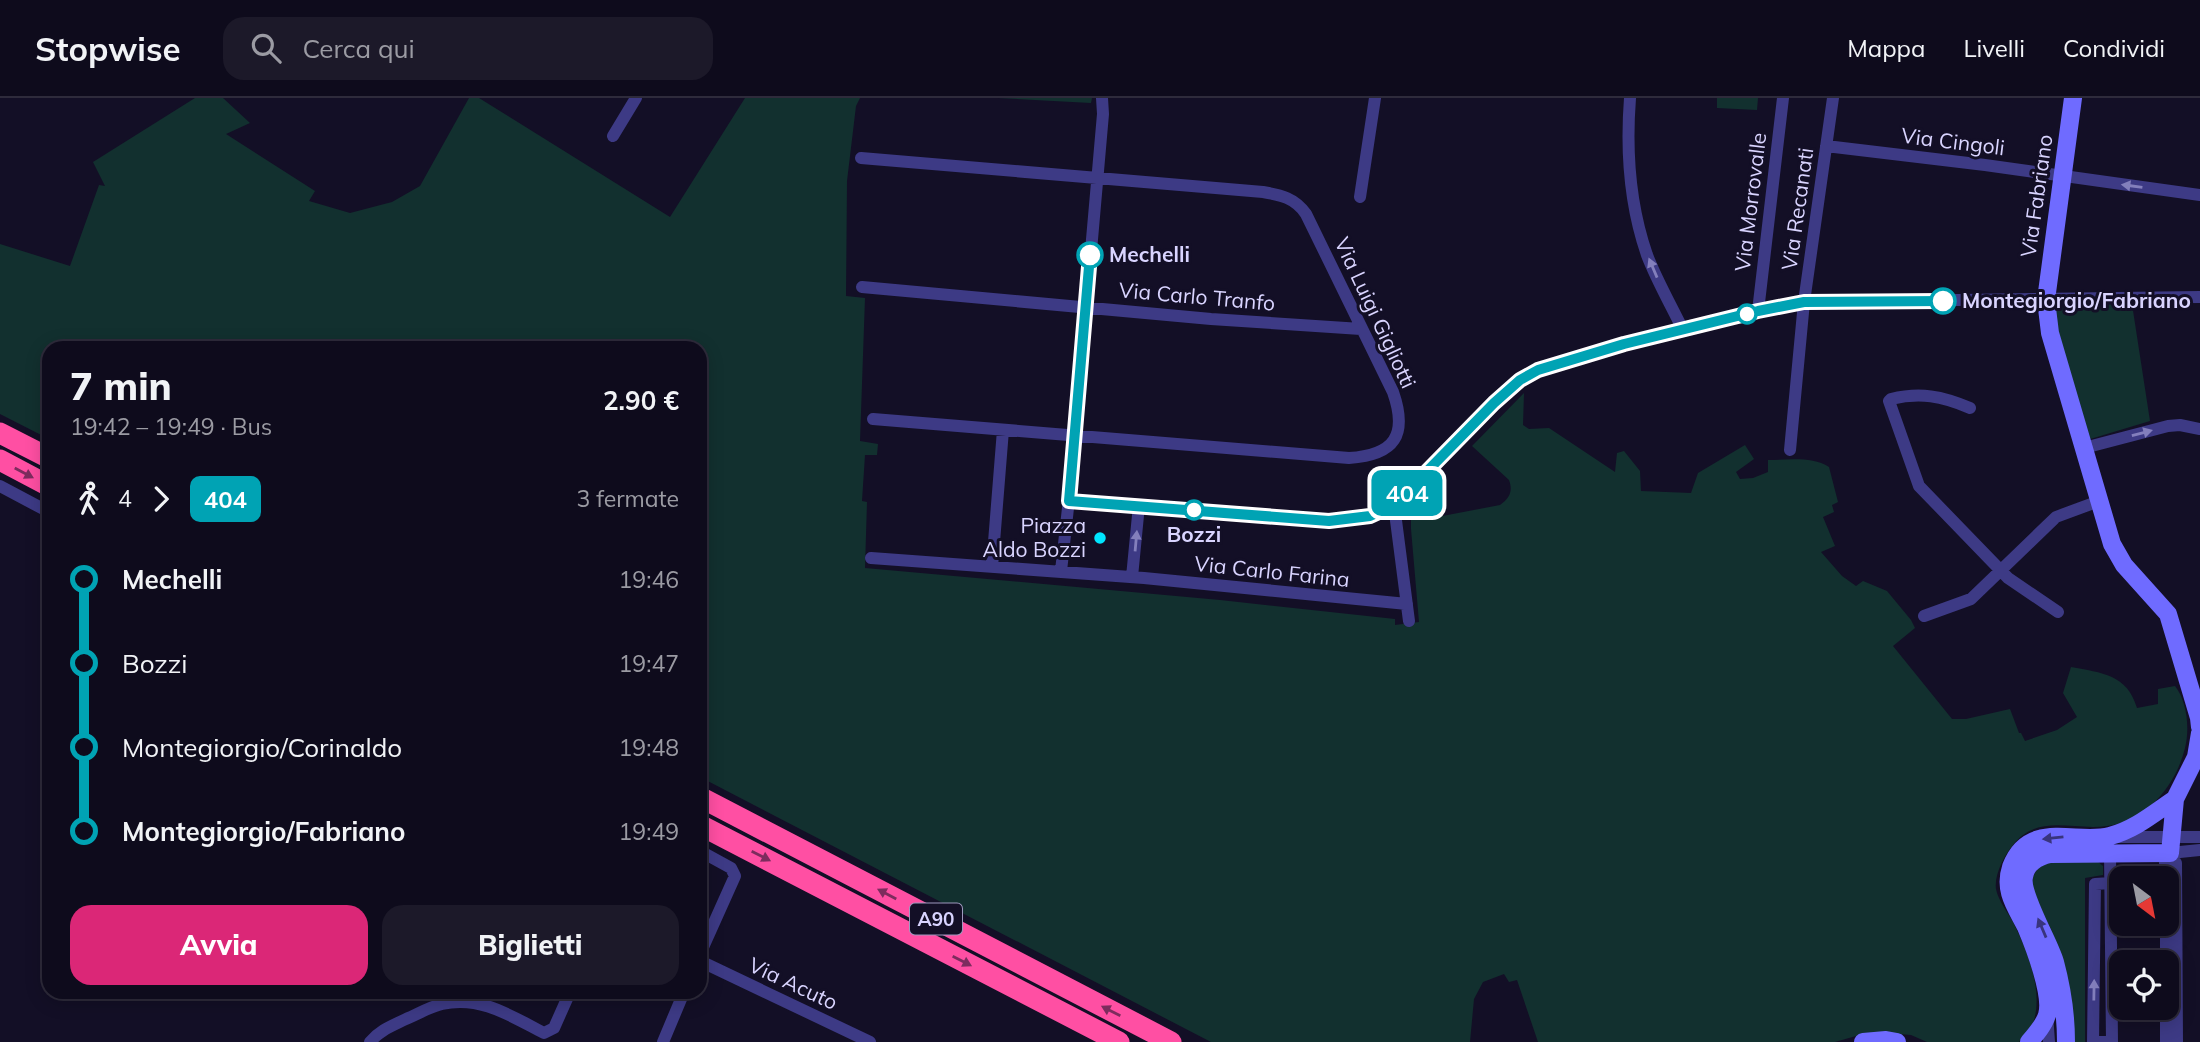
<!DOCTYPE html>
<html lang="it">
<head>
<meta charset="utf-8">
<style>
	:root { --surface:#0e0b1c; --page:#1c1929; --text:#f1f3f6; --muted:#9b9ba3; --line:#2e2b3b; --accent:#db2777 }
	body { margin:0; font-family:Mulish,sans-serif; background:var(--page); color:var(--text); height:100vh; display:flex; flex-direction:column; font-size:26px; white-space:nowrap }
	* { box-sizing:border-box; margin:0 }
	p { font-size:23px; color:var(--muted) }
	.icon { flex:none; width:38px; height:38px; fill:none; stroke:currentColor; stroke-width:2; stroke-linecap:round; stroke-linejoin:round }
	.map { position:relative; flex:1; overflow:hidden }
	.panel { position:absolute; left:42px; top:243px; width:665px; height:658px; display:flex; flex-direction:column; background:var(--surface); border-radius:21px; box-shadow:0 4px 18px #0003,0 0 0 2px var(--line) }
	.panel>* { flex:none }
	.badge { padding:0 14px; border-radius:10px; font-size:24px; line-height:46px }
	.needle { width:46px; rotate:148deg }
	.buttons { position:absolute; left:2109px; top:768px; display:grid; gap:14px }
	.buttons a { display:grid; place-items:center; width:70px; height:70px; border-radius:14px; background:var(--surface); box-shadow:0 4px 18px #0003,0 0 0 2px var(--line); font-size:35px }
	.map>.badge { position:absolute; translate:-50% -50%; box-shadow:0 0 0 4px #fff }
	.legs { display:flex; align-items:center; gap:10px; height:77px; padding:0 28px; font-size:23px }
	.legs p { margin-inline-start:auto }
	.head { display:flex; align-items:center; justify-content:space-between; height:119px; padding:0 28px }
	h1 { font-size:38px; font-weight:800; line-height:52px }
	.button { display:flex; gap:14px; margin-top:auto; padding:14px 28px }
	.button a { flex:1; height:80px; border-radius:21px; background:var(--accent); color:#fff; font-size:28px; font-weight:800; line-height:80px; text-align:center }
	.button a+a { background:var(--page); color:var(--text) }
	ul { padding:0 28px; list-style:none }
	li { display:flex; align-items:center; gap:24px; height:84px; font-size:26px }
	li i { display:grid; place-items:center; width:10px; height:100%; margin:0 9px; background:currentColor }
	li i::after { content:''; width:18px; height:18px; margin:-9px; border:5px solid; border-radius:50%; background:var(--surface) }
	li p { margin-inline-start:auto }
	li:first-child i { background:linear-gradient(#0000 50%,currentColor 0) }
	li:last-child i { background:linear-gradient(currentColor 50%,#0000 0) }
	header { display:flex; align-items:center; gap:42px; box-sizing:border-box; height:98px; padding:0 35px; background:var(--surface); border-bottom:2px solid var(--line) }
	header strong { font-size:33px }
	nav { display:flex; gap:38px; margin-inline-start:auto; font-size:24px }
	.search { width:490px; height:63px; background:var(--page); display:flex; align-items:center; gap:18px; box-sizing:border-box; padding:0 24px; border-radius:21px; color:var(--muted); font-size:26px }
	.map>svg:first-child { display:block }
	.green { fill:#12302f }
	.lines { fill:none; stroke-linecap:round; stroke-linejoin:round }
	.street { stroke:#3d3a85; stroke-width:12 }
	.secondary { stroke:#6f6bff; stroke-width:18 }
	.highway { stroke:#ff4fa3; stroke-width:21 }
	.oneway { fill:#837fbc }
	.oneway2 { fill:#7d2c5e }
	.oneway3 { fill:#38347d }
	.line-1-casing { stroke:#fff; stroke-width:16 }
	.line-1 { stroke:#00a3b4; stroke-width:10 }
	.stop-1-dot { fill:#fff; stroke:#00a3b4; stroke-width:3.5 }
	.poi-dot { fill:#00e5ff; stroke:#130f26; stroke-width:2.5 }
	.labels { text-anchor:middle; stroke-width:6; stroke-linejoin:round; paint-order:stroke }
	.shield { fill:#130f26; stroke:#9e99be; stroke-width:2 }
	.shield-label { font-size:19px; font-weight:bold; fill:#d9d4ff }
	.street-label { font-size:21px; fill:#d9d4ff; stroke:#130f26 }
	.stop-label { font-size:21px; font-weight:bold; fill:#d9d4ff; stroke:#130f26; text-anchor:start }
	.poi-label { font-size:21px; fill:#d9d4ff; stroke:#130f26; text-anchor:end }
</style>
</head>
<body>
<header>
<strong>Stopwise</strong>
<div class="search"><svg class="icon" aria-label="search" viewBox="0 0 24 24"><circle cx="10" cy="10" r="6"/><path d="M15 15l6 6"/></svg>Cerca qui</div>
<nav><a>Mappa</a><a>Livelli</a><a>Condividi</a></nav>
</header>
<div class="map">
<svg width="2200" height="944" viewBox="0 0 2200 944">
	<rect width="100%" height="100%" fill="#130f26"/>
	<!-- green -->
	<path class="green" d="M195,0h28l27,25 -24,11 89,57 -6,10 41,12 42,-11 28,-16 49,-88h10l191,119 75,-119h115l-4,8 -9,75 -1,115 19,2 -5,143 18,3 -1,11h-12l-3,46 5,1 -2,66 355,32 175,19v6l24,-3 -8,-93v-13l9,-12 12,14 68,-13c10,-7 13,-14 9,-25l-37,-34 52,-53 -1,32 6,4 20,-1 66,44 2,-19 7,-2 16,20 1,20 50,2 7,-20 47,-28 9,14 -18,13 4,7 13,-1 15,-6v-12c20,0 44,-4 61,7l9,35 -6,3 2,7 -11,5 12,29 -14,6 21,24 14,10 7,-5 24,10 24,29 4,8 -22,18 59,73h14l44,-10 9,24h2l4,8 32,-11 20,-13 -14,-24 8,-26c31,6 56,7 66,41l21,-4v-15l17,-3c12,15 15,43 10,62 -9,37 -38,73 -78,78 -34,5 -69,-13 -94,19 -9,11 -19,30 -17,44 2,11 12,24 17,33 14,28 30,67 21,98 -3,8 -10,16 -15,22h-92l-16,-7 -23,-2 -32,3 -21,6h-297l-21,-62 -8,2 -5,-8 -21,8 -9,17 -4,43h-259l-511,-265v-429h-651v91l-49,-25v-170l70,22 29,-81 6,1 -12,-24z
		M998,0h94l-1,5z
		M1717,0h41l-1,12 -40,-2z
		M2132,206l18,117 -63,19 -31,-105 -4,-29z
		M2096,762l7,6v9l-18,3v164h-15c-5,-37 -5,-78 -19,-113 -6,-15 -26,-40 -16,-56 9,-16 44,-13 61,-13z"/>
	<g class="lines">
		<!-- street -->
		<path class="street" d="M1630,0c-4,52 0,108 17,157 10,26 24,50 36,75
			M613,38l23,-38
			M1826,48l159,19 215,30
			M861,60l402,34c18,3 32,6 43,22l87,178c15,43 2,63 -44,66l-476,-39
			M1360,99l15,-99
			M862,189l349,32 150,10
			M1758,213l25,-213
			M1970,310c-28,-12 -50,-16 -79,-9l-2,2 30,85 89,92 50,34
			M2084,350l84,-22 12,-1 20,4
			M1790,352l14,-148 29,-204
			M0,388l49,26
			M1069,403l260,20c23,-1 45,-4 65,-16l100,-102 26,-23 13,-8 91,-28 134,-33 46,-9 396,-5
			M1394,407l15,116
			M871,460l273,20 263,26
			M992,469l11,-137
			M1061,473l9,-81 33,-376 -1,-16
			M1132,479l7,-72
			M1924,518l47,-17 85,-82 43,-16
			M2115,739h85
			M700,753l31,17 4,8 -35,78
			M2110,755l2,189
			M2170,755l6,10 1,179
			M2170,755l30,-3
			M2165,780v-17l5,-8
			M2166,826v38
			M700,863l170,81
			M2166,910v34
			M2047,916l2,28
			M370,944c10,-12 22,-16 36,-23 12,-5 23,-12 36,-15 38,-9 69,12 102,29l10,-5 16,-36
			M663,944l21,-50
			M2110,944h-17l2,-158 16,-1"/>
		<!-- secondary -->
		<path class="secondary" d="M2073,0l-27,202 4,33 62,211 12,21 44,49 31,104 1,9
			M1863,944l23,-2 11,2
			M2029,944c7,-8 15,-17 18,-27 6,-20 -13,-69 -21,-88 -10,-20 -23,-36 -15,-60 18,-48 66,-22 99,-31 26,-7 44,-23 65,-37
			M2066,944c0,-27 -4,-54 -11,-80 -6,-21 -35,-68 -31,-85 2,-14 13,-20 26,-23l120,-1 5,-54 21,-42 4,-24"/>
		<!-- highway -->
		<path class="highway" d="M0,335l49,25
			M0,362l49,26
			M700,699l471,245
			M700,727l419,217"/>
	</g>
	<!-- one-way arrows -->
	<defs><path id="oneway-solid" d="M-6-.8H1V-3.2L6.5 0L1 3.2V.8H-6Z" transform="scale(1.75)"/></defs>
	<g class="oneway">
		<use href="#oneway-solid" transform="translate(2132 88) rotate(-172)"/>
		<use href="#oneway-solid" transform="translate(1653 170) rotate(-113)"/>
		<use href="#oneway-solid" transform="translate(2142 335) rotate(-15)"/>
		<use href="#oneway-solid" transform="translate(1136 443) rotate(-85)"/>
		<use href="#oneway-solid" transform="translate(2094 892) rotate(-89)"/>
	</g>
	<g class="oneway2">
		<use href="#oneway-solid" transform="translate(24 375) rotate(28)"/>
		<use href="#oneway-solid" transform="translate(761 758) rotate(27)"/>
		<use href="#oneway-solid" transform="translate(887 796) rotate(-152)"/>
		<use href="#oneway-solid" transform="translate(962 863) rotate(27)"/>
		<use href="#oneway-solid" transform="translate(1111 913) rotate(-153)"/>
	</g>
	<g class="oneway3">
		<use href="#oneway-solid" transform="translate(2053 740) rotate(174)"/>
		<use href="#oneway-solid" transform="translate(2042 830) rotate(-113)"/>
	</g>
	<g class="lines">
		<!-- line-1 casing -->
		<g class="line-1-casing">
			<path id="line-1" d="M1090,157l-21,246 260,20 41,-5 24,-11 100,-102 26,-23 18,-10 86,-26 134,-33 46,-9 139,-1"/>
		</g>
		<!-- line-1 -->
		<use href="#line-1" class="line-1"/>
	</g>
	<!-- markers -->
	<g class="stop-1-dot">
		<circle cx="1090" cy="157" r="12"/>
		<circle cx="1943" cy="203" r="12"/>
		<circle cx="1747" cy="216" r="9"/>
		<circle cx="1194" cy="412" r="9"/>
	</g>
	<circle class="poi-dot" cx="1100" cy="440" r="7"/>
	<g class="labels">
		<!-- shield labels -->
		<rect class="shield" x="910" y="805.5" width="52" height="31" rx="5"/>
		<g class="shield-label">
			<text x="936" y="828">A90</text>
		</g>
		<!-- street labels -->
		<g class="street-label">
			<text transform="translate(1953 44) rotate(7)" y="7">Via Cingoli</text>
			<text transform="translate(2037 98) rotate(-82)" y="7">Via Fabriano</text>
			<text transform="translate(1751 104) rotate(-83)" y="7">Via Morrovalle</text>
			<text transform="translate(1798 111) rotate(-82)" y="7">Via Recanati</text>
			<text transform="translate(1197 199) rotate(5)" y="7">Via Carlo Tranfo</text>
			<text transform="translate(1375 215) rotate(65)" y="7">Via Luigi Gigliotti</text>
			<text transform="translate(1272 474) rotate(6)" y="7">Via Carlo Farina</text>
			<text transform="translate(793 886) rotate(25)" y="7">Via Acuto</text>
		</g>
		<!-- stop labels -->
		<g class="stop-label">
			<text x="1109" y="164">Mechelli</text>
			<text x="1962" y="210">Montegiorgio/Fabriano</text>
			<text x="1194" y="444" text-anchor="middle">Bozzi</text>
		</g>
		<!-- poi labels -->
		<g class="poi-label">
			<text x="1086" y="435">Piazza<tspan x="1086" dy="24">Aldo Bozzi</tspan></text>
		</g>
	</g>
</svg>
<div class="buttons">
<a><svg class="needle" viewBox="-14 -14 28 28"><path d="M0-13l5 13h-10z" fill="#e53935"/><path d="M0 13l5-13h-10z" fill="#9b9ba3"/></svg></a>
<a><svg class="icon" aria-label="locate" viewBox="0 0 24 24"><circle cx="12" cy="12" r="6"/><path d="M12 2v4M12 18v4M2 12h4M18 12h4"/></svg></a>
</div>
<b class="badge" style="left:1407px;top:395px;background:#00a3b4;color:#fff">404</b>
<section class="panel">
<div class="head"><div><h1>7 min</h1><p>19:42 – 19:49 · Bus</p></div><b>2.90 €</b></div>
<div class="legs"><svg class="icon" aria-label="walk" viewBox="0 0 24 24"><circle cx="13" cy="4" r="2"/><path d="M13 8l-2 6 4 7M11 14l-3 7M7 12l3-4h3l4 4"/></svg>4<svg class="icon" aria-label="forward" viewBox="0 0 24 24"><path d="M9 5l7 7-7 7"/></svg><b class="badge" style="background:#00a3b4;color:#fff">404</b><p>3 fermate</p></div>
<ul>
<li><i style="color:#00a3b4"></i><b>Mechelli</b><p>19:46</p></li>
<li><i style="color:#00a3b4"></i><span>Bozzi</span><p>19:47</p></li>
<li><i style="color:#00a3b4"></i><span>Montegiorgio/Corinaldo</span><p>19:48</p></li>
<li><i style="color:#00a3b4"></i><b>Montegiorgio/Fabriano</b><p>19:49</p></li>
</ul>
<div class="button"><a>Avvia</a><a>Biglietti</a></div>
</section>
</div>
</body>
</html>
